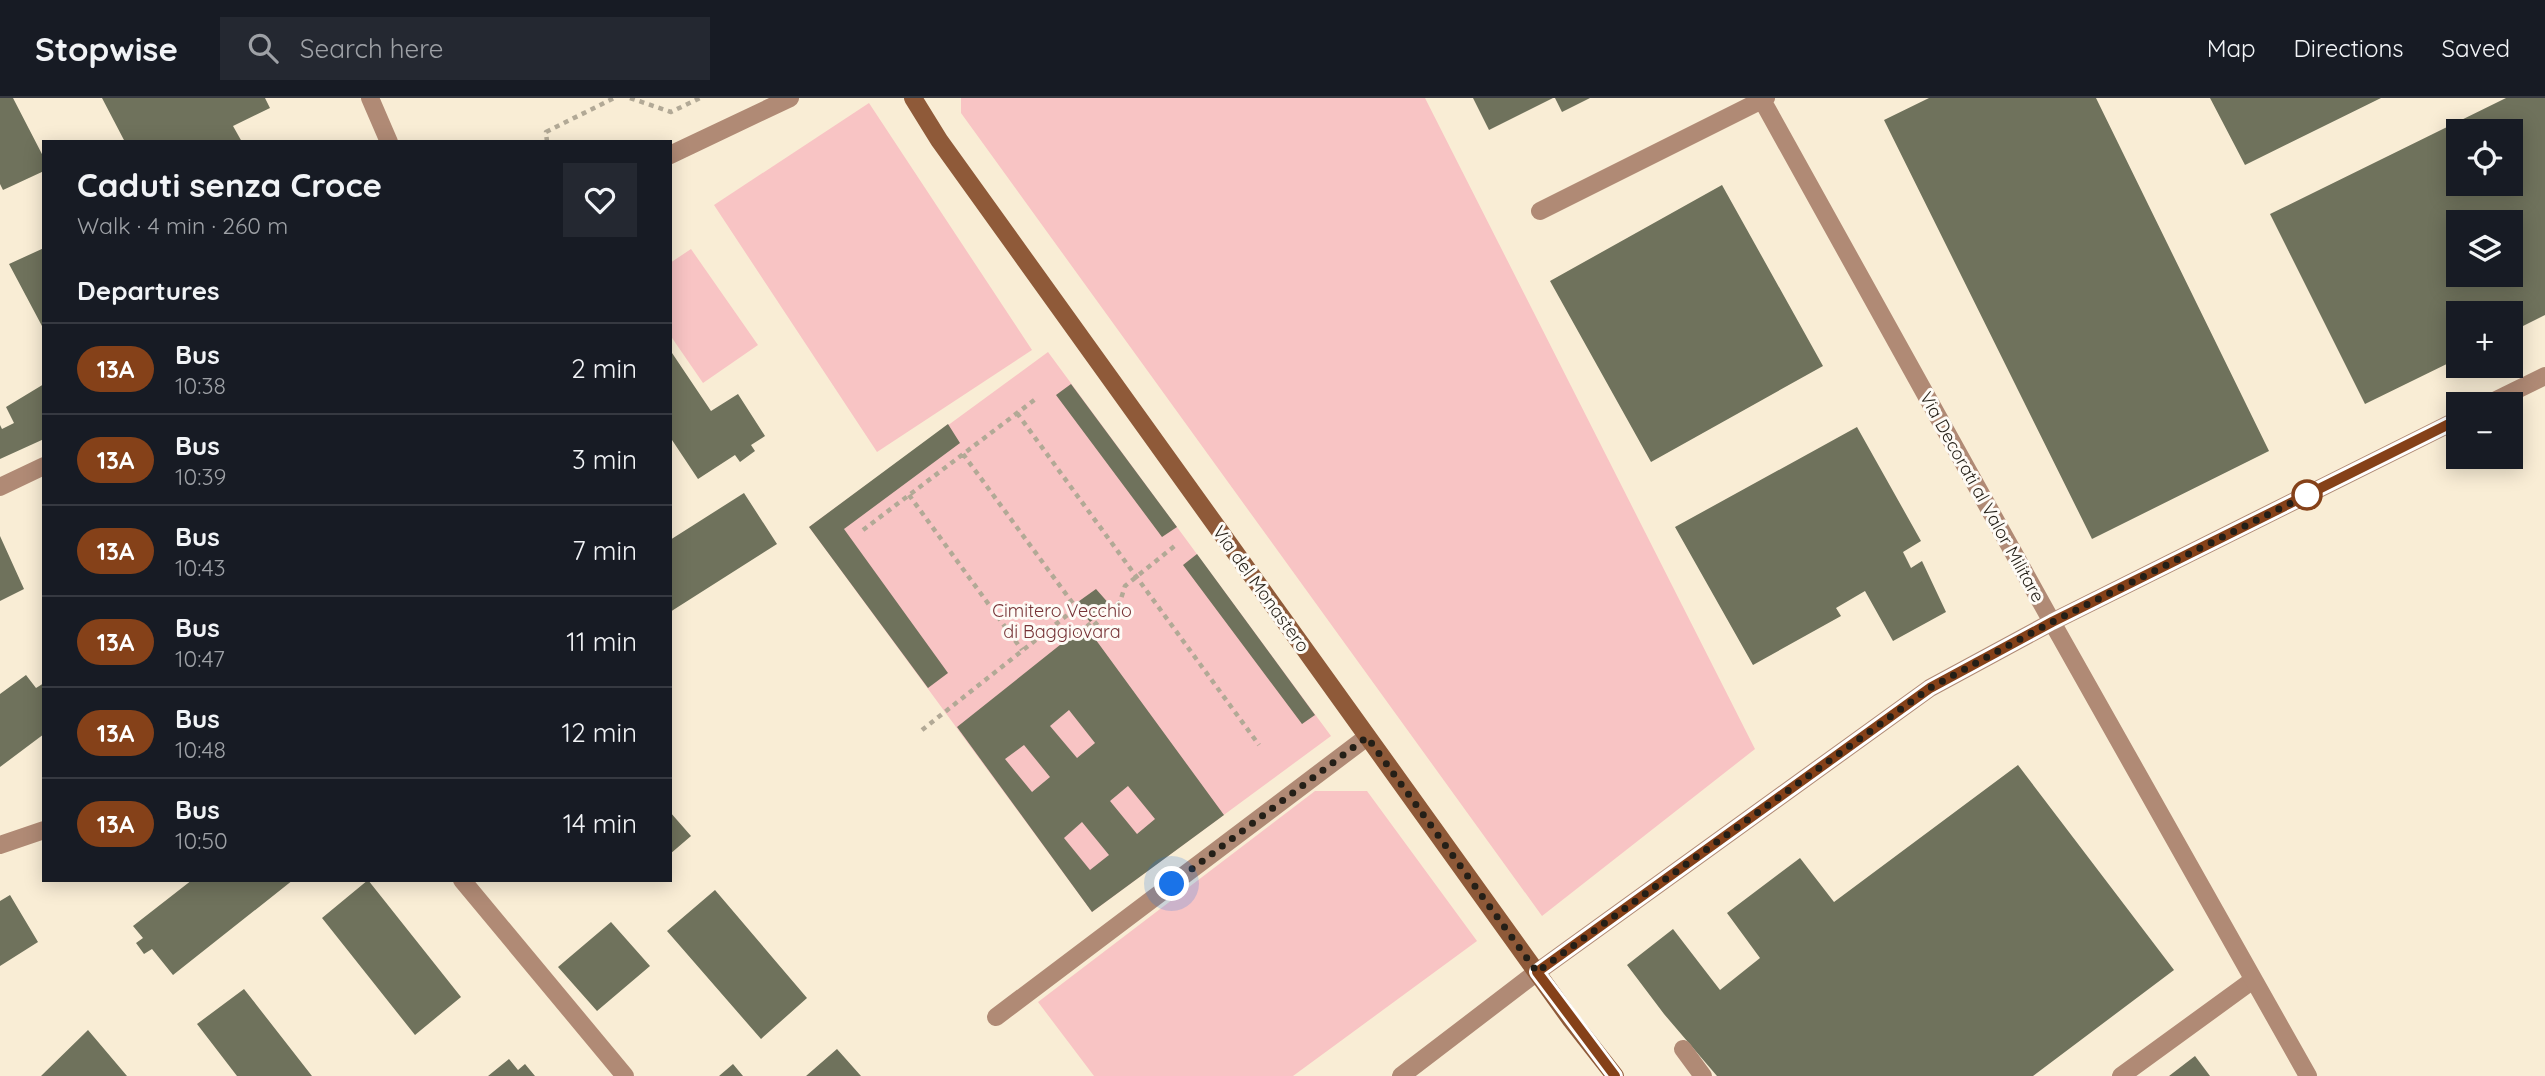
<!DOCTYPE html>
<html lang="en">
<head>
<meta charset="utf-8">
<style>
	:root { --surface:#171b24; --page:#242831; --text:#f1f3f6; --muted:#9ea1a6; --line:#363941 }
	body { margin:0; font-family:Quicksand,sans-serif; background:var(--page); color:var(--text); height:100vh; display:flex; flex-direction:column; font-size:26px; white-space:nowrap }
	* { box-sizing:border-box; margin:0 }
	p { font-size:23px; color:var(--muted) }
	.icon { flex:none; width:38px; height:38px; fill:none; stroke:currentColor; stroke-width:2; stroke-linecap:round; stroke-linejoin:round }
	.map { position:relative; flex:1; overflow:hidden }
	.drawer { position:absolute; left:42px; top:42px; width:630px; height:742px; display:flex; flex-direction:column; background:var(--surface); border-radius:0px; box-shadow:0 4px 18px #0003 }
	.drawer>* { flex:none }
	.badge { padding:0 14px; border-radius:23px; font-size:24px; line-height:46px }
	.tools { position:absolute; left:2446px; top:21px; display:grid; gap:14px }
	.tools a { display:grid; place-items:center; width:77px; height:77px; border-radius:0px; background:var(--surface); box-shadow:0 4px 18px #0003; font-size:35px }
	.you { position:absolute; width:35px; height:35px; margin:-18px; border:5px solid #fff; border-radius:50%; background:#1a73e8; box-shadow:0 0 0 10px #1a73e833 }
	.map>.badge { position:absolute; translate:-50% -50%; box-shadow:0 0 0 4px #fff }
	h2 { padding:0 35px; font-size:26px; line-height:63px }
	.round { display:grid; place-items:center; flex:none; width:74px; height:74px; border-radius:0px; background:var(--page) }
	.summary { display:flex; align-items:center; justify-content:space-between; height:119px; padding:0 35px }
	h1 { font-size:33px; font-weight:800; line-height:52px }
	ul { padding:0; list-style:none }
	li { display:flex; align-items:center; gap:21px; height:91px; padding:0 35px; border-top:2px solid var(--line) }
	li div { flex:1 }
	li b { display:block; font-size:26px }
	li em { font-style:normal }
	li .badge { min-width:77px; font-weight:700; text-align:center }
	header { display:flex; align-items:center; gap:42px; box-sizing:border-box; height:98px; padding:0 35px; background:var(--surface); border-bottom:2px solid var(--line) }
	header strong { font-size:33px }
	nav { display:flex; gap:38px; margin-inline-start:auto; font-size:24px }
	.search { width:490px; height:63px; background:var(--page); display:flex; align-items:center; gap:18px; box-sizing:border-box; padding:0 24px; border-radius:0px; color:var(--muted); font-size:26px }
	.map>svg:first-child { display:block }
	.green { fill:#f8c4c4 }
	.building { fill:#6f725c; fill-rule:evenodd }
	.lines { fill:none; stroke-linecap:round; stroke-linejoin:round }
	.path { stroke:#b2a996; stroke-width:4.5; stroke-dasharray:5 5; stroke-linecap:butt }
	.lane { stroke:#b08a75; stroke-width:18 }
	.street { stroke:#b08a75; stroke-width:18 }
	.secondary { stroke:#8f5a39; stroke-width:18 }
	.line-casing { stroke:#fff; stroke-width:16 }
	.line { stroke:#854119; stroke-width:10 }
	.walk { stroke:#241f17; stroke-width:7; stroke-dasharray:0 12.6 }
	.stop-dot { fill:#fff; stroke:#854119; stroke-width:3.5 }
	.labels { text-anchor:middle; stroke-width:6; stroke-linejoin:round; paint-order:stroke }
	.street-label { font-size:18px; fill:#241f17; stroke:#fefbf6 }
	.park-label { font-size:18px; fill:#773437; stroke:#fefbf6 }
</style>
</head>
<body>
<header>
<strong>Stopwise</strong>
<div class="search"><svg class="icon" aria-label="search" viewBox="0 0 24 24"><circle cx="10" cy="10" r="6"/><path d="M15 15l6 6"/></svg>Search here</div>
<nav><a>Map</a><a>Directions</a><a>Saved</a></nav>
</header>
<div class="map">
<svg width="2545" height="978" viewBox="0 0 2545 978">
	<rect width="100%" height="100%" fill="#f9edd5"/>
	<!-- green -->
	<path class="green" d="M961,0h464l330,651 -213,167 -581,-803z
		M869,5l163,247 -155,102 -163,-247z
		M691,151l67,96 -55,38 -33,-48v-72z
		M1048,254l283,384 -239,176 -283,-385z
		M1315,693h52l110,150 -184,135h-199l-56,-74z"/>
	<!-- building -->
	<path class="building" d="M0,0h13l31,60v13l-41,19 -3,-6z
		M102,0h163l5,10 -37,18 9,16h-117z
		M1473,0h80l-64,32z
		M1555,0h35l-28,14z
		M1929,0h167l173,353 -177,88 -208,-419z
		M2210,0h171l-136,67z
		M2506,0h39v217l-34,17v-19h-52v45l-94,46 -95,-190zM2459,33h52v53h-52zM2459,124h52v53h-52z
		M1722,87l101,181 -172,96 -101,-181z
		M44,150v77l-2,1 -33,-62z
		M670,252l41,61 27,-17 27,42 -14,9 4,6 -15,11 -5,-7 -37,24 -28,-42z
		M44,286v55l-44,20v-34l2,4 12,-6 -8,-16z
		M1071,286l106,143 -15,10 -106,-142z
		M948,326l12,19 -116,86 104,144 -20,15 -119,-161z
		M1857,329l64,114 -18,11 8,16 11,-7 24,51 -53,29 -28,-50 -29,17 5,8 -88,49 -78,-138z
		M744,395l33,51 -107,68v-72z
		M0,438l24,53 -24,12z
		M1197,456l118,161 -13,9 -119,-159z
		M1096,491l15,17 -21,16 -15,-18z
		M1085,527l139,190 -132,97 -135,-185zM1069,612l26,33 -18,15 -27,-32zM1024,647l26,32 -18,15 -27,-33zM1128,688l27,33 -18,15 -27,-33zM1082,724l27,33 -19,15 -26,-32z
		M26,577l10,13 8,-5v51l-44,33v-73z
		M2018,667l156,205 -141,106h-316l-53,-62 -37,-49 46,-36 47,61 40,-32 -33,-45 73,-55 34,44z
		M670,714l21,24 -21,18z
		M192,782h101l-120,95 -21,-26 -8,5 -8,-11 7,-5 -10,-12z
		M368,782l93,117 -46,38 -93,-117z
		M715,792l92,108 -46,41 -94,-108z
		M10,797l28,47 -38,24v-65z
		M611,824l39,44 -53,45 -39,-44z
		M244,891l68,87h-75l-40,-52z
		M88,932l39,46h-86z
		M837,951l24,27h-55z
		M2195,958l15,20h-41z
		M509,961l9,11 7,-6 10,12h-47z
		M733,966l10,12h-24z"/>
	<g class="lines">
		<!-- path -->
		<path class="path" d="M630,0l41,14 29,-14
			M547,44l-1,-10 68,-34
			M1017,315l242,332
			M963,356l128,174 29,-26 5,-16 52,-42
			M909,397l113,155
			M863,432l174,-132
			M922,632l153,-121"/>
		<!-- lane -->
		<path class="lane" d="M1683,951l20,27
			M2121,978l132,-96"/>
		<!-- street -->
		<path class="street" d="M370,0l19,44
			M1762,2l290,522 256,454
			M670,57l120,-57
			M1540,113l226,-113
			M2488,306l57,-28
			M0,389l44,-21
			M0,747l44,-15
			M462,782l163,196
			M996,919l371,-280
			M1401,978l136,-104 393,-284 122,-66 407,-203"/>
		<!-- secondary -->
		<path class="secondary" d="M913,0l26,42 632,880 44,56"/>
	</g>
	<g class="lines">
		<!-- line casing -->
		<g class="line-casing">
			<path id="line" d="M1615,978l-78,-104 393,-284 122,-66 407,-203"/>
		</g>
		<!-- line -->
		<use href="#line" class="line"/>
		<!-- walk -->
		<path class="walk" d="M1172,786l195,-147 170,235 393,-284 122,-66 263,-131 -8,4"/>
	</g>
	<!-- markers -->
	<circle class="stop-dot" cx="2307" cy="397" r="14"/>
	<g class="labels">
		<!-- street labels -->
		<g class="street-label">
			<text transform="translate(1982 399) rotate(61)" y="6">Via Decorati al Valor Militare</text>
			<text transform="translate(1261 491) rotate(54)" y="6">Via del Monastero</text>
		</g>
		<!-- park labels -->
		<g class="park-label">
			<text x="1062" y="519">Cimitero Vecchio<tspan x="1062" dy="21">di Baggiovara</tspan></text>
		</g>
	</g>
</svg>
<div class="tools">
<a><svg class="icon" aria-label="locate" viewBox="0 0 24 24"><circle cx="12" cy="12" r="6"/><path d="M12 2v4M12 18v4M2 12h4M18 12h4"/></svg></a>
<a><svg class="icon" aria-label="layers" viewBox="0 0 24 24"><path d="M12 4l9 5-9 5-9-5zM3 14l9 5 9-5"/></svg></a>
<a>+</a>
<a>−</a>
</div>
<div class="you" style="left:1172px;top:786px"></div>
<section class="drawer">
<div class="summary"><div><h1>Caduti senza Croce</h1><p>Walk · 4 min · 260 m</p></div><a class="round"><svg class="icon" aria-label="heart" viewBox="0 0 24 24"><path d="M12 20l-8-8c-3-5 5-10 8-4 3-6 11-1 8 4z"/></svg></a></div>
<h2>Departures</h2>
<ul>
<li><span class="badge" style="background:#854119;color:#fff">13A</span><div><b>Bus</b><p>10:38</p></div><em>2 min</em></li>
<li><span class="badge" style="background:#854119;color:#fff">13A</span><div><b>Bus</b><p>10:39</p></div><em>3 min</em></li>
<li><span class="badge" style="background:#854119;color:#fff">13A</span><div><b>Bus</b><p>10:43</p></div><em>7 min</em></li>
<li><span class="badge" style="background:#854119;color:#fff">13A</span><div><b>Bus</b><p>10:47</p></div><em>11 min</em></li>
<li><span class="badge" style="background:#854119;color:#fff">13A</span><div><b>Bus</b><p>10:48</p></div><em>12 min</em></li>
<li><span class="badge" style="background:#854119;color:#fff">13A</span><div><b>Bus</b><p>10:50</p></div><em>14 min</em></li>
</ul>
</section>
</div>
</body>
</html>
